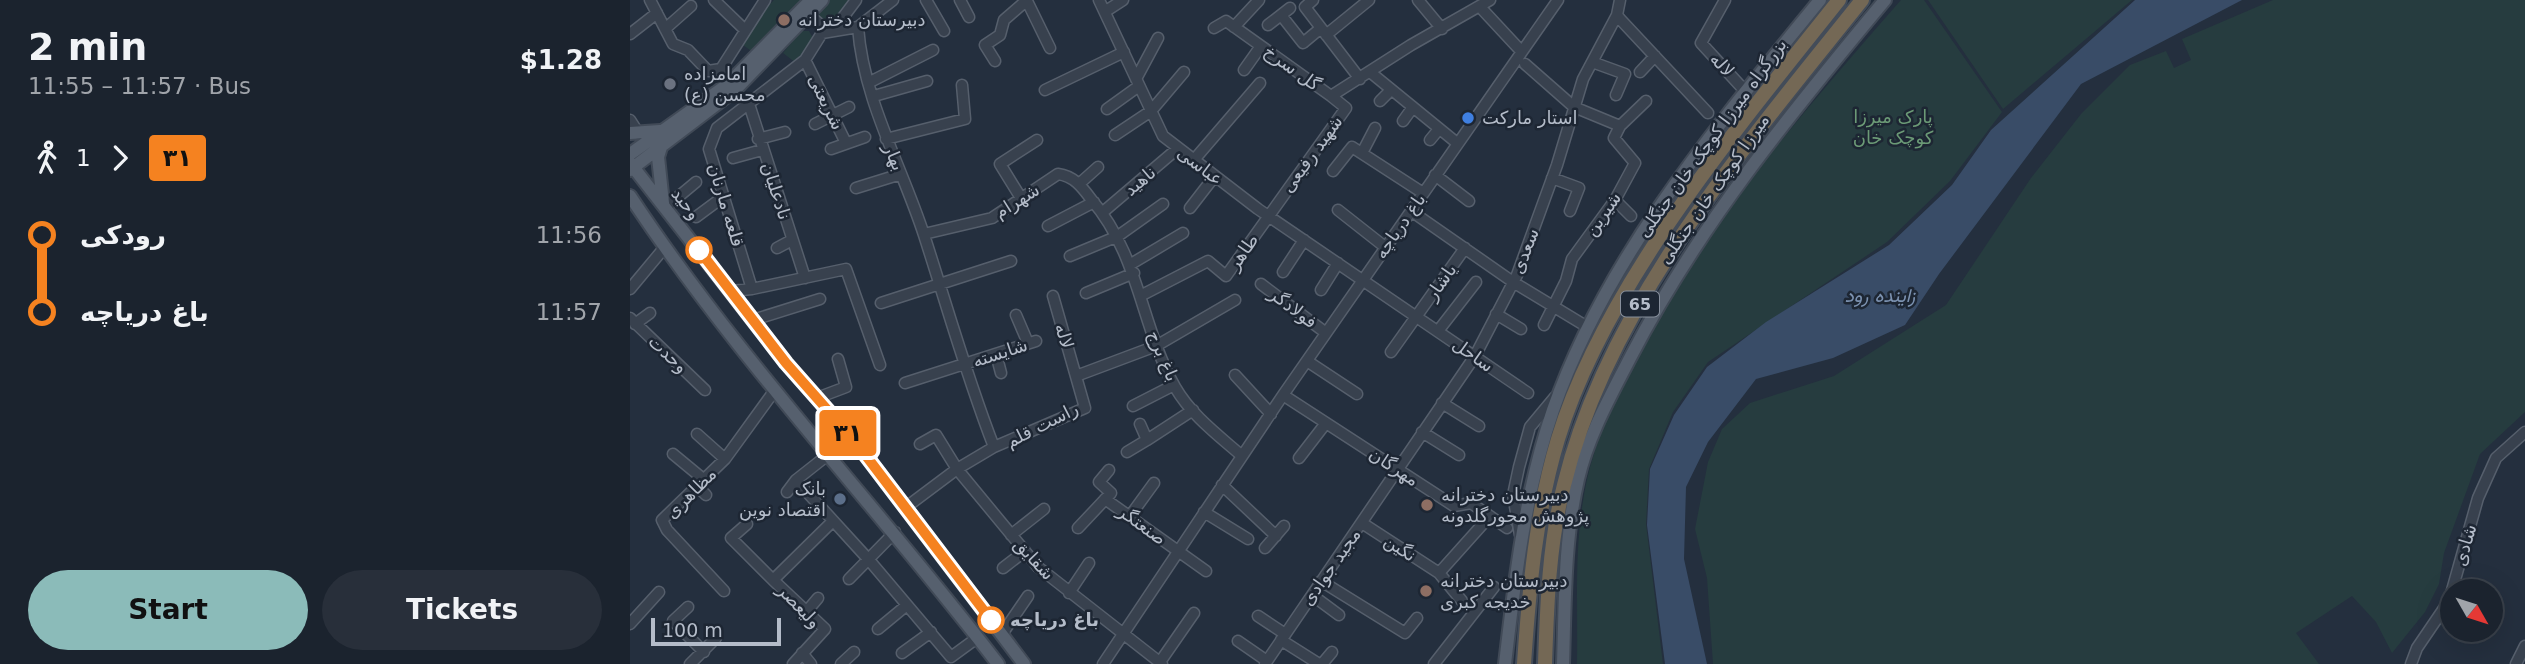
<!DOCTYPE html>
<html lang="en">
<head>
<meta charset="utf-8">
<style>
	:root { --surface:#1b232e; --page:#282f3a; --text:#f1f3f6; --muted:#a0a4aa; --line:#39404a; --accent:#8bbbb9 }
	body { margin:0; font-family:"DejaVu Sans",Vazirmatn,sans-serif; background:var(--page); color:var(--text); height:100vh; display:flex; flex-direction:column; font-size:26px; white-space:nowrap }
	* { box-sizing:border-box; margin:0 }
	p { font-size:23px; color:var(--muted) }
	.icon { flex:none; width:38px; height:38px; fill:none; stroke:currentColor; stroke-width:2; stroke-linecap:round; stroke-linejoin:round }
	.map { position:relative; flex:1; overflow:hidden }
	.drawer { display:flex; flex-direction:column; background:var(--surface); width:630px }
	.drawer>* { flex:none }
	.badge { padding:0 14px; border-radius:5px; font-size:24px; line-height:46px }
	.needle { width:46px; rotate:129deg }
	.buttons { position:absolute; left:1810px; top:579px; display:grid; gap:14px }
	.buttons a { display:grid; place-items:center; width:63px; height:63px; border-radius:50%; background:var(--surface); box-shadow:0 7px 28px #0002,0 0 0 2px var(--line); font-size:35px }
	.scale { position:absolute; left:21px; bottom:18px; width:130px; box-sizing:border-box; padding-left:7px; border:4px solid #b4bcc9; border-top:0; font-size:19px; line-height:24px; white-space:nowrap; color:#b4bcc9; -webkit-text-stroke:5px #1d2633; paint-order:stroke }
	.map>.badge { position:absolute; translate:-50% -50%; box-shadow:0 0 0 4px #fff }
	.legs { display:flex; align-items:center; gap:10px; height:77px; padding:0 28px; font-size:23px }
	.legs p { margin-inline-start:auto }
	.overview { display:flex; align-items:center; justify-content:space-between; height:119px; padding:0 28px }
	h1 { font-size:38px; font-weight:700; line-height:52px }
	.action { display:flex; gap:14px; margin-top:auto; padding:14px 28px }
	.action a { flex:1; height:80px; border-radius:42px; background:var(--accent); color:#111; font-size:28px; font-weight:700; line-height:80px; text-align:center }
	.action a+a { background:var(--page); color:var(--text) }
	ul { padding:0 28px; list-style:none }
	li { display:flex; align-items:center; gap:24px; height:77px; font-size:26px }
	li i { display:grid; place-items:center; width:10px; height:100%; margin:0 9px; background:currentColor }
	li i::after { content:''; width:18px; height:18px; margin:-9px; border:5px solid; border-radius:50%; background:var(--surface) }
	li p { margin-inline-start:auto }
	li:first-child i { background:linear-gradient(#0000 50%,currentColor 0) }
	li:last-child i { background:linear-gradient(currentColor 50%,#0000 0) }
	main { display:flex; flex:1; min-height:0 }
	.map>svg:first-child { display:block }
	.green { fill:#263c3f }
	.water { fill:#394c67 }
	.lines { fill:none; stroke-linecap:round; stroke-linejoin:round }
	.minor-casing { stroke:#565f6c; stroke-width:13 }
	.major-casing { stroke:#414a57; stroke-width:16 }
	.highway-casing { stroke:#434c59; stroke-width:18 }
	.minor { stroke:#38414e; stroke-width:10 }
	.major { stroke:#56606e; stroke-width:12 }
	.highway { stroke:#746855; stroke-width:14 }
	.line-1-casing { stroke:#fff; stroke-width:16 }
	.line-1 { stroke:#f58220; stroke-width:10 }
	.education-dot { fill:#8d6e63; stroke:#1d2633; stroke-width:2.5 }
	.worship-dot { fill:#6b7280; stroke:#1d2633; stroke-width:2.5 }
	.shop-dot { fill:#3f7fe0; stroke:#1d2633; stroke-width:2.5 }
	.stop-1-dot { fill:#fff; stroke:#f58220; stroke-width:3.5 }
	.service-dot { fill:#5c6f8a; stroke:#1d2633; stroke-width:2.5 }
	.labels { text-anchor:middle; stroke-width:5; stroke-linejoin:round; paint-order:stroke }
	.shield { fill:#1d2633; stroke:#878f9c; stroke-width:2 }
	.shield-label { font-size:16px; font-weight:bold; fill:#b4bcc9 }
	.poi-label { font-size:18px; fill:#b4bcc9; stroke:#1d2633; text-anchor:start }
	.street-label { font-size:18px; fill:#b4bcc9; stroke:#1d2633 }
	.park-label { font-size:18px; fill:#6b9a76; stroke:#1d2633 }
	.stop-label { font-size:18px; font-weight:bold; fill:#b4bcc9; stroke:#1d2633; text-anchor:start }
	.water-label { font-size:19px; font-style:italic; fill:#7c92b1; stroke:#1d2633 }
</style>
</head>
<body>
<main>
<section class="drawer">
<div class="overview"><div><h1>2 min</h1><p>11:55 – 11:57 · Bus</p></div><b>$1.28</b></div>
<div class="legs"><svg class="icon" aria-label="walk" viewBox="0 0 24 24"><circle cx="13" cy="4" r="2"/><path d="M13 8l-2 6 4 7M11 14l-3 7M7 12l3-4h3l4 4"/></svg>1<svg class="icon" aria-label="forward" viewBox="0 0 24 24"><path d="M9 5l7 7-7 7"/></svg><b class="badge" style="background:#f58220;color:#111">۳۱</b></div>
<ul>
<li><i style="color:#f58220"></i><b>رودکی</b><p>11:56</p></li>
<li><i style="color:#f58220"></i><b>باغ دریاچه</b><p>11:57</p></li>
</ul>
<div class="action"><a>Start</a><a>Tickets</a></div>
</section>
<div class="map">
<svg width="1895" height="664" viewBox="0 0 1895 664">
	<rect width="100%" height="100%" fill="#242f3e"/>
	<!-- green -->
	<path class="green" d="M144,0h32l-52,53 -11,-8 8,-22z
		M198,0h23l-22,27 -11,-7 -2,-7z
		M1271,0h23l78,112 -52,69 -63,61 -179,120 -35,50 -24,57 -3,55 17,140h-86c1,-56 -3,-113 7,-169 9,-52 31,-98 55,-143 68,-131 165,-241 262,-352z
		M1298,0h204l-129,109z
		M1643,0h252v412l-45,42 -36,99 -5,31 -14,28 -33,41 -16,-31 -24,-26 -56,37 23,31h-606l-6,-86 -12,-49 13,-67 14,-33 28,-26 84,-27 112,-71 85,-127 50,-64 49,-49 36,-14 8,17 17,-8 -9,-21z
		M171,31h8l4,7 -17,25 -13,-10z"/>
	<!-- water -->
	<path class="water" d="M1505,0h107l-161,84 -142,190 -34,51 -72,33 -77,21 -48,63 -22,45 -2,72 23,105h-42l-18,-139 3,-56 24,-54 33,-48 59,-45 123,-77 63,-60 39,-55z"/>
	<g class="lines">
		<!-- minor casing -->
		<g class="minor-casing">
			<path id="minor" d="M20,0l23,44 15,6 20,21 13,-2 44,-69
				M84,0l30,29
				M296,0l18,31
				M330,0l9,17
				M469,0l64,136 95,73 270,184
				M683,0l-8,7 55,72
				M788,0l24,29
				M990,0l-3,15 3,4 88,94
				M1095,0l-24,43 45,49
				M397,1l23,47
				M851,8l40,43
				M476,11l17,-11
				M179,15l19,16
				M651,15l22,28 18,-15
				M638,25l22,-17
				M228,27c5,72 44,140 66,208 23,71 43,143 70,212
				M604,27l25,-27
				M205,28l21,-28
				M584,28l12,-7 105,75 80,-51 79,-45
				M35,29l26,-23
				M0,34l27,-21
				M696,35l43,-35
				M175,60l41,83
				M365,61l-10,-16 15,-10 4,-15 23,-20
				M962,62l33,12 -9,21
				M895,64l49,43 46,19 26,-25
				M614,70l17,-24
				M740,72l87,71
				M1010,72l15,-16
				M506,79l22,-41
				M240,82l63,-32
				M415,90l79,-38
				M244,96l53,-15
				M750,101l11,-11
				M119,104l56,174
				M477,109l32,-23
				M0,120l9,14
				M773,121l10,-14
				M185,124l34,-17
				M485,135l36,-24 33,-39
				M128,139l27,-7
				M256,139l79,-20 -3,-34
				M800,140l9,-11
				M201,149l34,-12
				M732,153l13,-25
				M103,158l29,-8
				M563,161l67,-78
				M703,171l19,-24 71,46
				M805,175l34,26
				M922,178l27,10 -9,23
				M449,184l19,-17
				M226,188l45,-14
				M391,198l-21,-34 37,-24
				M985,200l16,16
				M36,207l30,-25
				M560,208l24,-31
				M708,210l47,37
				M781,211l102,71 76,46
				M473,212l74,-63
				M66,217l27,-20
				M418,226l46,-24
				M294,234l68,-16 66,-44c16,2 24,13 33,25 49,57 49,125 84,188 16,28 43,48 67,69
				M147,248l15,-8
				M440,256l48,-20 45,-32
				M501,264l52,-31
				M653,272l21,-32
				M631,284l65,49
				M0,289l35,-42
				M122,289l94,-20 34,96
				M691,290l17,-27
				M101,291l21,-2 -43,-140 8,-21 88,-68 17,-27 36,-6 35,-27
				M456,293l48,-20
				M512,295l66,-34 18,15 120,-168 -15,-12
				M251,303l130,-42
				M866,314l25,15
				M386,315l12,28
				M0,318l75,72
				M123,320l67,-21
				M5,324l15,-11
				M914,325l22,-44 6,-22 43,-59 20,-37 -21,-25 6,-12
				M808,331l38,-49
				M761,352l74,-104
				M366,354l5,19
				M677,361l50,33
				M605,375l36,39
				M446,376l80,-30 79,-46
				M275,383l131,-42
				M653,395l171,111 17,-3 36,25
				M187,398l29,-11 -8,-28
				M812,403l37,23
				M503,406l41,-21
				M510,424l7,16 46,-30
				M792,432l37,23
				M67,434l28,25
				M290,444l16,-9 21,34 81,98 124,97
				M497,452l20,-12
				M43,454l29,24
				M669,458l27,-35
				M166,480l73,80 82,97 26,-19
				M592,485l54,51
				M67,486l9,9
				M157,492l9,-12 33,-26
				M475,499l101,72
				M275,508l52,-39 37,-22 91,-39 -32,-112
				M574,512l44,27
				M500,516l24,-33
				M732,523l77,50 23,28
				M117,524l-16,14 42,42
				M448,528l33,-35 -12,-11 10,-12
				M381,535l33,-26
				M890,535l-7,-40 6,-28 11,-40 25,-30
				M635,548l19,-22
				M373,568l22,-17
				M809,573l51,-57
				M219,579l46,-47
				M691,581l84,52 12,-15
				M94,591l-57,-61 -5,-10 63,-61 50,-69
				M439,593l20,-30
				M682,595l27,20
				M58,607l-15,14 31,31
				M177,611l11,-13
				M628,616l27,18
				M0,624l29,-32
				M248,629l29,-24
				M372,634l26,-38
				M651,640l38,24
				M608,641l29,20
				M172,653l9,11
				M272,653l29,-21
				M530,662l34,-49
				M60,664l26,-26
				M163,664l32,-35 -52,-49 60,-59
				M211,664l13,-12
				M473,664l180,-269 275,-395
				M635,664l210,-308 42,-81 40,-110 26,-86 34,-64
				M692,664l10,-12
				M804,664l60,-77
				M1781,664l6,-16 32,-47 29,-103 18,-40 29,-26
				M1886,664l9,-18"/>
		</g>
		<!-- major casing -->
		<g class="major-casing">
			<path id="major" d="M0,133l30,-2
				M31,147l-3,10 5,46
				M0,154l97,-69 84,-85
				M0,163l156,200 68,77 170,224
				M0,170l104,-79 88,-91
				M0,196c109,165 248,311 368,468
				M875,664c10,-86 20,-172 48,-254 54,-155 165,-285 267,-410
				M933,664c2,-62 1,-124 15,-185 10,-43 32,-82 52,-121 69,-133 160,-244 255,-358"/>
		</g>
		<!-- highway casing -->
		<g class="highway-casing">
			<path id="highway" d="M894,664c5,-75 12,-152 34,-225 47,-155 181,-313 281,-439
				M915,664c2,-60 4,-121 19,-179 44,-182 184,-342 298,-485"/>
		</g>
		<!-- minor -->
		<use href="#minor" class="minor"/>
		<!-- major -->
		<use href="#major" class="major"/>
		<!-- highway -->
		<use href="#highway" class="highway"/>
	</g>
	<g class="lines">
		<!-- line-1 casing -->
		<g class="line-1-casing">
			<path id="line-1" d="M69,250l87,113 68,77 137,180"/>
		</g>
		<!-- line-1 -->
		<use href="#line-1" class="line-1"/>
	</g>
	<!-- markers -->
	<g class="education-dot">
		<circle cx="154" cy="20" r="7"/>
		<circle cx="797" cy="505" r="7"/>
		<circle cx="796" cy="591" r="7"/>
	</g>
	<circle class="worship-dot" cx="40" cy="84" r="7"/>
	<circle class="shop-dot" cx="838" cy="118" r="7"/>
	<g class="stop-1-dot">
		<circle cx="69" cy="250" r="12"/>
		<circle cx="361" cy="620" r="12"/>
	</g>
	<circle class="service-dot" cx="210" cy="499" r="7"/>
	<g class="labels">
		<!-- shield labels -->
		<rect class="shield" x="991" y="291.5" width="38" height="25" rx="5"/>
		<g class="shield-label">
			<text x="1010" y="310">65</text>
		</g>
		<!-- poi labels -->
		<g class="poi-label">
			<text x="168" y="26">دبیرستان دخترانه</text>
			<text x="54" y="80">امامزاده<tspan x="54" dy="21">محسن (ع)</tspan></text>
			<text x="852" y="124">استار مارکت</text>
			<text x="196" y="495" text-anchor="end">بانک<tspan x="196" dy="21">اقتصاد نوین</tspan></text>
			<text x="811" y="501">دبیرستان دخترانه<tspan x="811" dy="21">پژوهش محورگلدونه</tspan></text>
			<text x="810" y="587">دبیرستان دخترانه<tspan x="810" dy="21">خدیجه کبری</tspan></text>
		</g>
		<!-- street labels -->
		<g class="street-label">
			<text transform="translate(1092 65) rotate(48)" y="6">لاله</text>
			<text transform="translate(662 68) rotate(36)" y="6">گل سرخ</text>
			<text transform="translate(196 102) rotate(64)" y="6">شریعتی</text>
			<text transform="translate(1082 138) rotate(-54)" y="6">بزرگراه میرزا کوچک خان جنگلی</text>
			<text transform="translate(682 154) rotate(-54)" y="6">شهید رفیعی</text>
			<text transform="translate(264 157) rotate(67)" y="6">بهار</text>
			<text transform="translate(570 166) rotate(37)" y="6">عباسی</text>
			<text transform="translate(510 181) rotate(-40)" y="6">ناهید</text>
			<text transform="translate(1084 189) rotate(-55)" y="6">میرزا کوچک خان جنگلی</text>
			<text transform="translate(146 191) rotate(72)" y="6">نادعلیان</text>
			<text transform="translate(387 201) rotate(-32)" y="6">شهرام</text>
			<text transform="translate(56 204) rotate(52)" y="6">وحید</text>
			<text transform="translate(96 205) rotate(73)" y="6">قلعه مارنان</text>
			<text transform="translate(973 214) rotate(-55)" y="6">شیرین</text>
			<text transform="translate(770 226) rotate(-55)" y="6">باغ دریاچه</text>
			<text transform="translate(895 251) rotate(-69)" y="6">سعدی</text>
			<text transform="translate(613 252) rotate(-55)" y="6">طاهر</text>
			<text transform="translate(811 282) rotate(-55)" y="6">یاشار</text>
			<text transform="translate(663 308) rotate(37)" y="6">فولادگر</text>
			<text transform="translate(434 336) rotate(74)" y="6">لاله</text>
			<text transform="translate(370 353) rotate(-18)" y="6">شایسته</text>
			<text transform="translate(38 354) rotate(43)" y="6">وحدت</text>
			<text transform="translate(843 355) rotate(35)" y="6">ساحل</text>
			<text transform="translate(533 356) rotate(67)" y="6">باغ برج</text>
			<text transform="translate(412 425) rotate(-27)" y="6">راست قلم</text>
			<text transform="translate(764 467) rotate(33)" y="6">مهرگان</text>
			<text transform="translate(61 493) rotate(-45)" y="6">مظاهری</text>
			<text transform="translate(512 525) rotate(36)" y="6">صنعتگر</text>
			<text transform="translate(1835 545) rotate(-74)" y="6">شادی</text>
			<text transform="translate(770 548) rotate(33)" y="6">نگین</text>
			<text transform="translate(404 559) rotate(47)" y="6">شقایق</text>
			<text transform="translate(701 567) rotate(-55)" y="6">مجید جوادی</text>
			<text transform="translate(169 606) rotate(46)" y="6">ولیعصر</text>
		</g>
		<!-- park labels -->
		<g class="park-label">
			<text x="1263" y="123">پارک میرزا<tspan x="1263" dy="21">کوچک خان</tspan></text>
		</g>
		<!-- stop labels -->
		<g class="stop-label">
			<text x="380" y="626">باغ دریاچه</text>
		</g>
		<!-- water labels -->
		<g class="water-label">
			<text x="1250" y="302">زاینده رود</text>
		</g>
	</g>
</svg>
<div class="buttons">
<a><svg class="needle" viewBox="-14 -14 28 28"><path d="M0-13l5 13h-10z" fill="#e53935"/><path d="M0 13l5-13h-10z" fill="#a0a4aa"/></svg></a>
</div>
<div class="scale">100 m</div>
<b class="badge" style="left:218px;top:433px;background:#f58220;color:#111">۳۱</b>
</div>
</main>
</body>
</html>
